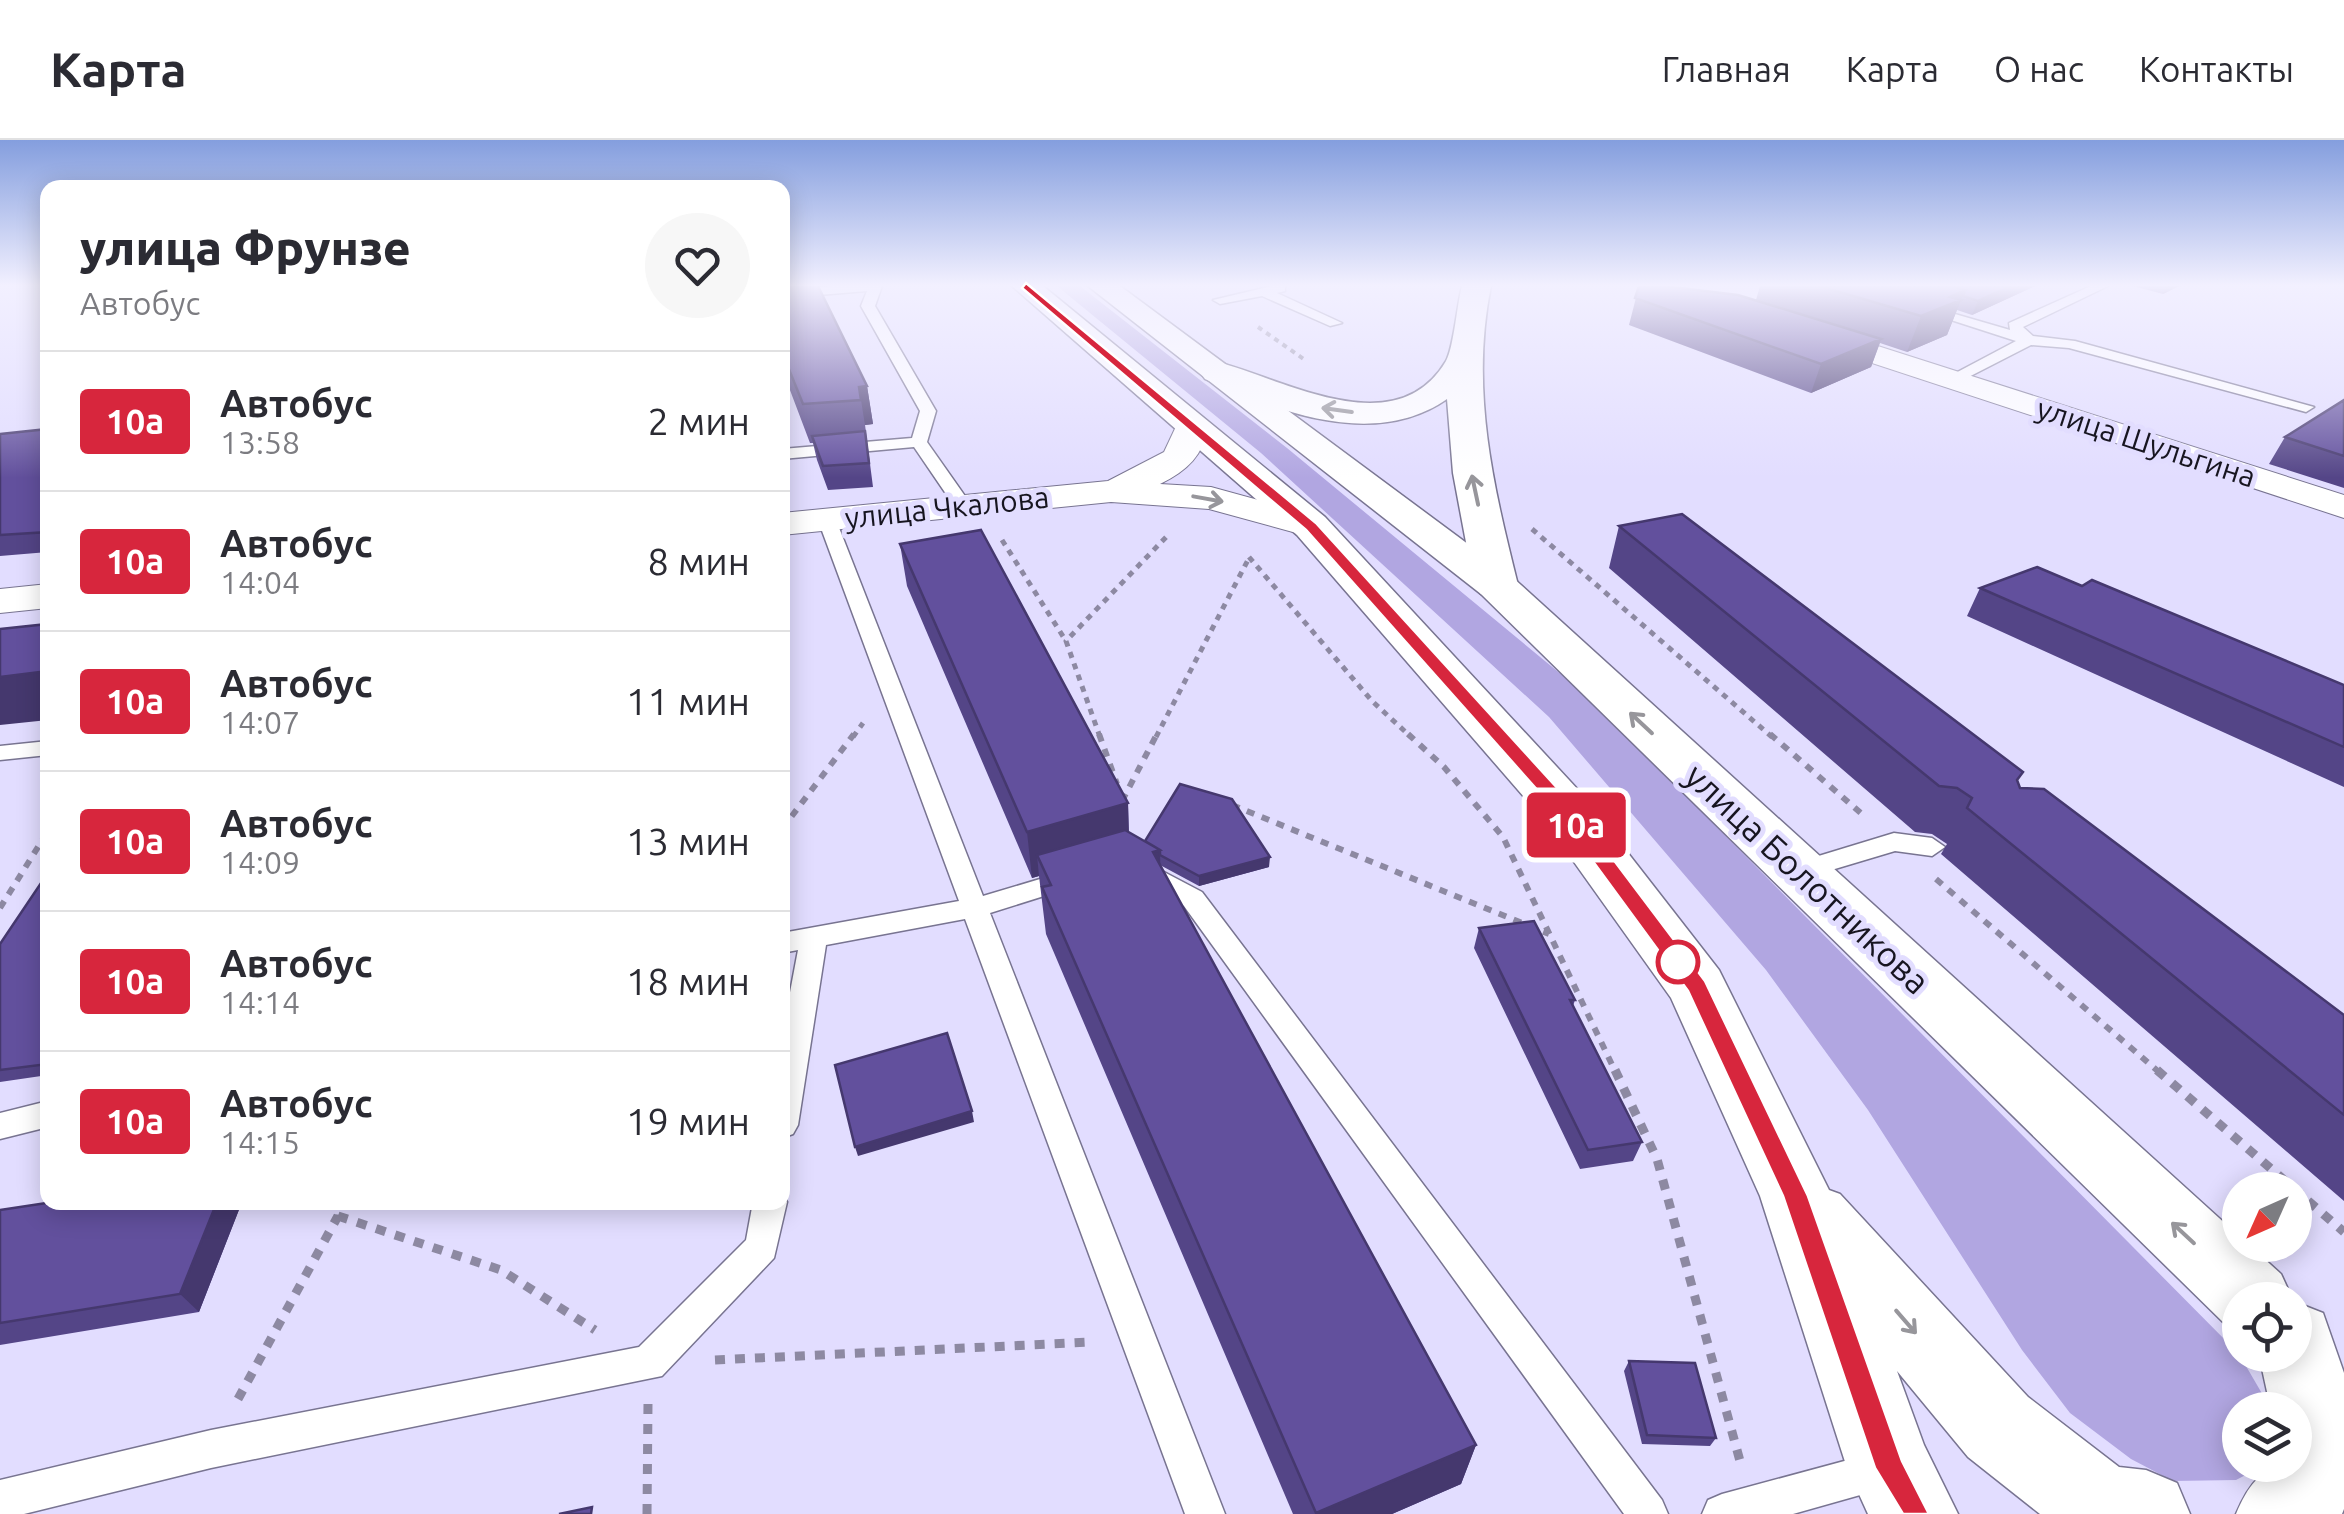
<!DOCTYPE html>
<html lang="ru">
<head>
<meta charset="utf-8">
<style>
	:root { --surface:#fff; --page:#f7f7f7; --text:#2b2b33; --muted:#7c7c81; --line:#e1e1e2 }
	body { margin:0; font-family:Ubuntu,sans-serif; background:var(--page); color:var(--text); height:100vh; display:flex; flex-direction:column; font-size:38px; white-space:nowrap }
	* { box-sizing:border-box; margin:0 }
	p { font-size:32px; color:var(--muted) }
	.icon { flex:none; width:55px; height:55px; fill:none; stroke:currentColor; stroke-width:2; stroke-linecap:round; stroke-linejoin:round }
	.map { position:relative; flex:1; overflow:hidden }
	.panel { position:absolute; left:40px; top:40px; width:750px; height:1030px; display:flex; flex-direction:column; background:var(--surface); border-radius:20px; box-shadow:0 5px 25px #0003 }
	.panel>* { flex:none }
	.badge { padding:0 20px; border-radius:8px; font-size:35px; line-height:65px }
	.needle { width:65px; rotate:225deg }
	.fabs { position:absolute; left:2222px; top:1032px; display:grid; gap:20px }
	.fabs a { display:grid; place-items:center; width:90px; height:90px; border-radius:50%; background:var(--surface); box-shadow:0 5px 25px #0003; font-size:50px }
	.map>.badge { position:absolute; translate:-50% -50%; box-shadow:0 0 0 5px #fff }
	.round { display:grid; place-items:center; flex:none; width:105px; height:105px; border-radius:52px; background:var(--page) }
	.headline { display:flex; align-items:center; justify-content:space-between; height:170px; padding:0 40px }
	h1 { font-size:48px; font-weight:800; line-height:75px }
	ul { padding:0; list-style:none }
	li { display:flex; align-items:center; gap:30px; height:140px; padding:0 40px; border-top:2px solid var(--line) }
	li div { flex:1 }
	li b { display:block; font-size:38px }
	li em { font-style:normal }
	li .badge { min-width:110px; font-weight:700; text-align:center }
	header { display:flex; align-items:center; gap:60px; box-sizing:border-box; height:140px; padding:0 50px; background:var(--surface); border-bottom:2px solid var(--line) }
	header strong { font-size:48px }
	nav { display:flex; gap:55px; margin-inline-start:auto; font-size:35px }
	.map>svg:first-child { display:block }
	.green { fill:#b1a6e1 }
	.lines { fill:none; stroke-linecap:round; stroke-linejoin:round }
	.service-casing { stroke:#787491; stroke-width:3 }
	.minor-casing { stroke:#787491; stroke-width:2 }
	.tertiary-casing { stroke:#787491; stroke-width:3 }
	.primary-casing { stroke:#787491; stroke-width:3 }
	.path-far3 { stroke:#8d89a2; stroke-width:4; stroke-dasharray:5 5; stroke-linecap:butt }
	.path-far2 { stroke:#8d89a2; stroke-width:5; stroke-dasharray:6 6; stroke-linecap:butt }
	.path-far1 { stroke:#8d89a2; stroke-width:6; stroke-dasharray:8 8; stroke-linecap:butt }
	.path { stroke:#8d89a2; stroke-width:9; stroke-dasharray:10 10; stroke-linecap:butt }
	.service { fill:#fff; fill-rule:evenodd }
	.minor { fill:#fff; fill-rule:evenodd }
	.tertiary { fill:#fff; fill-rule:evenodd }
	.primary { fill:#fff; fill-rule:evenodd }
	.wall { fill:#544587 }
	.shaded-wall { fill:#45386e }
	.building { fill:#62509d; stroke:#45386e; stroke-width:2.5 }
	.oneway { stroke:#97969b }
	.line { fill:#d7263d; stroke:#fff; stroke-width:2.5 }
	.stop-dot { fill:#fff; stroke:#d7263d; stroke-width:5 }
	.labels { text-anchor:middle; stroke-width:10; stroke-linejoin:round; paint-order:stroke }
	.far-street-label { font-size:30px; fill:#171520; stroke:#e2ddff }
	.street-label { font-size:35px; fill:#171520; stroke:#e2ddff }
</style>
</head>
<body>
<header>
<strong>Карта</strong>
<nav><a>Главная</a><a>Карта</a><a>О нас</a><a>Контакты</a></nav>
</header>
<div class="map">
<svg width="2344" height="1374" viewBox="0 0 2344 1374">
	<rect width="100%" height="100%" fill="#e2ddff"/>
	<!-- green -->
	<path class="green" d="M1057,146h23l207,162 298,246 654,660 32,55 -31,1v55h25l-29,15 -63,1 -42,-22 -61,-46 -48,-63 -154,-240 -102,-140 -217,-253 -288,-264z"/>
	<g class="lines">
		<!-- service casing -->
		<g class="service-casing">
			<path id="service" d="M832,146h50l-7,20 61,105 -9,31 45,64 -3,4h-12l-43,-63 -132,12v-10l130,-11 8,-27 -59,-105 6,-15 -85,7v-8z
				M1272,146h13v5l-8,2 65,30 -12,3 -68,-30 -42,8 -7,-4z
				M2091,146h17l-85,41 10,9 42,5 239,66 -8,5 -237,-64 -38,-3 -78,40 -5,-2v-6l68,-36 -99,-32 7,-4 86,25 -1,-7z
				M827,374l9,6 147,376 87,-26 13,9 -4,6 -89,28 235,601h-40l-220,-595 -139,26 -28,180 -5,9 -11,4v-103l16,-85 -16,3v-20l177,-32 -141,-381z
				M48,601v14l-48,5v-14z
				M1894,693l38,5 13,9 -13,9 -37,-5 -97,29 -13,-9 4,-6z
				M1145,722l57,30 460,608 6,14h-44l-440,-608 -48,-29 -4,-6 4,-6z
				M48,961v26l-48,12v-26z
				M782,1053l5,9 -13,56 -112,118 -451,92 -187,46h-24v-34l211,-50 428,-83 107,-107 7,-38h29z
				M1885,1310l14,5 5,14 -5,14 -14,5 -92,26h-91l6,-14 14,-6z"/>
		</g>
		<!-- minor casing -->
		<g class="minor-casing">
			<path id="minor" d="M1809,184l535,171v23l-545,-179 -4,-6z
				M1192,275l16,10c-4,30 -21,46 -48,59l51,3 113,31 5,8 -5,8 -13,3 -102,-28 -98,-7 -329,33v-22l326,-32 56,-29 16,-34z
				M48,444v24l-48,5v-24z"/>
		</g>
		<!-- tertiary casing -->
		<g class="tertiary-casing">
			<path id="tertiary" d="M1462,146h29c-21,103 2,199 27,299l-7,9 -15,4 -15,-4 -7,-9 -21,-112 -6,-74c-73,51 -170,12 -242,-20l-5,-7 5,-7 12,-3c65,16 179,84 229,-1 8,-14 11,-57 16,-75z"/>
		</g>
		<!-- primary casing -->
		<g class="primary-casing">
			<path id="primary" d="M1012,146h31l282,231 257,277 137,176 110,220 11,4 188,203 91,70 27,3 31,13 13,31h-150l-72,-57 -71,-86 27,74 34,69h-90l-21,-46 -87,-272 -89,-198 -127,-178 -247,-285z
				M1088,146h32l391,290 729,661v8h9l32,29 12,26h-53v31l-13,-5 -746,-732z
				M2295,1162l28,11 21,60v136l-2,5h-106c13,-30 26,-49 59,-49v-55h-24l-12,-55h36z"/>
		</g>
		<!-- path-far3 -->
		<path class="path-far3" d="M1258,187l47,33"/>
		<!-- path-far2 -->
		<path class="path-far2" d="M1532,389l240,208
			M1002,400l64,101
			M1249,417l123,144 39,36
			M853,597l10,-14
			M1100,597l-34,-96 104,-108
			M1156,597l94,-181"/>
		<!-- path-far1 -->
		<path class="path-far1" d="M1099,594l18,50
			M1408,594l36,33 59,70 113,236
			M1770,594l93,81
			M1122,661l35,-67
			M1232,665l317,129
			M782,689l72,-95
			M1936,739l224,194
			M0,768l48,-77"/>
		<!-- path -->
		<path class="path" d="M1615,930l42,89 83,302
			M2157,930l187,162
			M338,1076l163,54 94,60
			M715,1220l377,-18
			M238,1259l100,-183 2,-14
			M647,1374l1,-111"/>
		<!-- service -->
		<use href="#service" class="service"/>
		<!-- minor -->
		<use href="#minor" class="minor"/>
		<!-- tertiary -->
		<use href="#tertiary" class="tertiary"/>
		<!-- primary -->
		<use href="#primary" class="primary"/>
	</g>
	<!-- wall -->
	<path class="wall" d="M782,146l85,100 6,38 -8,1 8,62 -45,3 -11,-30 -4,-17h-3l-28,-74z
		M1639,146l117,14 4,-14h275l-63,29 -15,-5 -10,25 -40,17 -27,-9 -9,24 -60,26 -182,-68z
		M2133,146h46l-16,8z
		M2344,260v88l-75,-24 16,-27z
		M48,289v123l-48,4v-122z
		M1619,386l404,246 -6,9 3,7 324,227v186l-403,-347 6,-10 -15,-10 -17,-2 -306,-264z
		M900,404l228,259 1,29 16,9 124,26 -70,19 -39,-21 316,580 -15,39 -69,30h-99l-247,-580 -7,-58 -7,2 -125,-292z
		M2082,446l262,99v102l-377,-171 13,-28z
		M48,739v196l-48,7v-138z
		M1479,788l96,72 -2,6 69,136 -9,19 -53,8 -106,-221z
		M242,1062l-43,110 -199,33v-135z
		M1629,1221l87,77 -6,8 -68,-2 -18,-73z"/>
	<!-- shaded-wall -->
	<path class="shaded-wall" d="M2011,146h24l-63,29 6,-14z
		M2167,146h12l-16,8z
		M1965,150l-18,45 -40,17 14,-36 29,-19z
		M1881,199l-10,28 -60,26 10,-29z
		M867,246l6,38 -8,1 2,13 -8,-51z
		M48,531v49l-48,5v-48z
		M1128,663l1,46 -92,6 2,21 -7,2 -5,-46z
		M1160,710l1,46 -8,-44z
		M1270,717l-1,10 -70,19v-10z
		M972,971l2,11 -116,34 -3,-9z
		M217,1062h25l-43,110 -19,-18z
		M1476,1305l-15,39 -69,30h-77z"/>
	<!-- building -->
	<path class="building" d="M782,146h36l49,100 -8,1 2,13 -58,4 -21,-52z
		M1639,146h25l74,9 143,44 -60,25 -186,-66z
		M1819,146h133l13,4 -15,7 11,3 -40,16z
		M1952,146h59l-33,15 -15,-5 2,-6z
		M2344,260v56l-59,-19z
		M48,289v103l-48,3v-101z
		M865,291l4,32 -46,3 -11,-30z
		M1682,374l341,258 -6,8 3,8 24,1 300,226v100l-377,-307 5,-10 -15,-10 -18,-2 -320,-260z
		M981,390l147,273 -101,29 -127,-288z
		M2037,427l45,19 10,-6 252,105v62l-364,-159z
		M48,484v47l-48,6v-48z
		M1180,644l52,15 38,58 -71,19 -39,-21v-5l-15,-9z
		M1125,690l35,20 -7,2 323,593 -160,68 -274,-626 9,-2 -14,-30z
		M48,739v185l-48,6v-126l43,-64z
		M1534,781l41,79h-5l72,142 -54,8 -109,-222z
		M947,893l25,78 -117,36 -20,-82z
		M53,1062h164l-37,92 -180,29v-113z
		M1629,1221l66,2 21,75 -69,-3z
		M592,1367l-1,7h-32z"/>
	<!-- one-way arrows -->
	<defs><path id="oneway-shaft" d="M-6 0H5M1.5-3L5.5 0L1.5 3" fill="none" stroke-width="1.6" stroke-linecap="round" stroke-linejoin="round" transform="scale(2.5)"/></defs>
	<g class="oneway">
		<use href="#oneway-shaft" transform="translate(1337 270) rotate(-172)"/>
		<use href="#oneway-shaft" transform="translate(1475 350) rotate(-102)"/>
		<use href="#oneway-shaft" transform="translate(1208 359) rotate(10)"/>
		<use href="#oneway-shaft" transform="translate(1641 583) rotate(-137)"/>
		<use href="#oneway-shaft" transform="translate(2183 1093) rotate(-137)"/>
		<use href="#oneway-shaft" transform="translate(1906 1182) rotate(49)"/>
	</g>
	<!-- sky -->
	<linearGradient id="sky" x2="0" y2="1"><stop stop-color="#849ede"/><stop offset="0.43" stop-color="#f2f0ff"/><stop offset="1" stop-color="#f2f0ff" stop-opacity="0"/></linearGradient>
	<rect width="2344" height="338" fill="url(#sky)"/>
	<!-- line -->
	<path class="line" d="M1026,143l290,240 254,279 135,179 103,215 94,265 27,53h-26l-28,-46 -92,-272 -95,-205 -132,-180 -250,-281 -284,-242z"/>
	<!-- markers -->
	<circle class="stop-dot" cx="1678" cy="822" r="20"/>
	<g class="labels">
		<!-- far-street labels -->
		<g class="far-street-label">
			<text transform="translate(2146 303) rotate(18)" y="10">улица Шульгина</text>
			<text transform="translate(947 368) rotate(-6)" y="10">улица Чкалова</text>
		</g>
		<!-- street labels -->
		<g class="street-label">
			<text transform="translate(1807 739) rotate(43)" y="12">улица Болотникова</text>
		</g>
	</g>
</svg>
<div class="fabs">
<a><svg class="needle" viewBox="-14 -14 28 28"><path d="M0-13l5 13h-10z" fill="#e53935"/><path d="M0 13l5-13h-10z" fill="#7c7c81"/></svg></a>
<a><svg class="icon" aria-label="locate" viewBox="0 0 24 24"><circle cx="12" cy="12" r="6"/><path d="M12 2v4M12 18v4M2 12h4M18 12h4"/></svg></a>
<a><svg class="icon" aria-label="layers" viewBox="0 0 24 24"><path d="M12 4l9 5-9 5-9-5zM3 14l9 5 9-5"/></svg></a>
</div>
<b class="badge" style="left:1576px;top:685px;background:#d7263d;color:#fff">10а</b>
<section class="panel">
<div class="headline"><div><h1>улица Фрунзе</h1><p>Автобус</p></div><a class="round"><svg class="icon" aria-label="heart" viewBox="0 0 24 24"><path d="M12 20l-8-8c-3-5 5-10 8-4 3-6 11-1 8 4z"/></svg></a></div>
<ul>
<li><span class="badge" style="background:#d7263d;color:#fff">10а</span><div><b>Автобус</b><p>13:58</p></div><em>2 мин</em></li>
<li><span class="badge" style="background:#d7263d;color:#fff">10а</span><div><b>Автобус</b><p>14:04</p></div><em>8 мин</em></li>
<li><span class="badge" style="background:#d7263d;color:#fff">10а</span><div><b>Автобус</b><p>14:07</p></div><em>11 мин</em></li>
<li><span class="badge" style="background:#d7263d;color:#fff">10а</span><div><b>Автобус</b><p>14:09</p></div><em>13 мин</em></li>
<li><span class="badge" style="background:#d7263d;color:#fff">10а</span><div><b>Автобус</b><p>14:14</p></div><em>18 мин</em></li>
<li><span class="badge" style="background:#d7263d;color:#fff">10а</span><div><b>Автобус</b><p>14:15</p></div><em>19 мин</em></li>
</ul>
</section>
</div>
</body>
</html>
